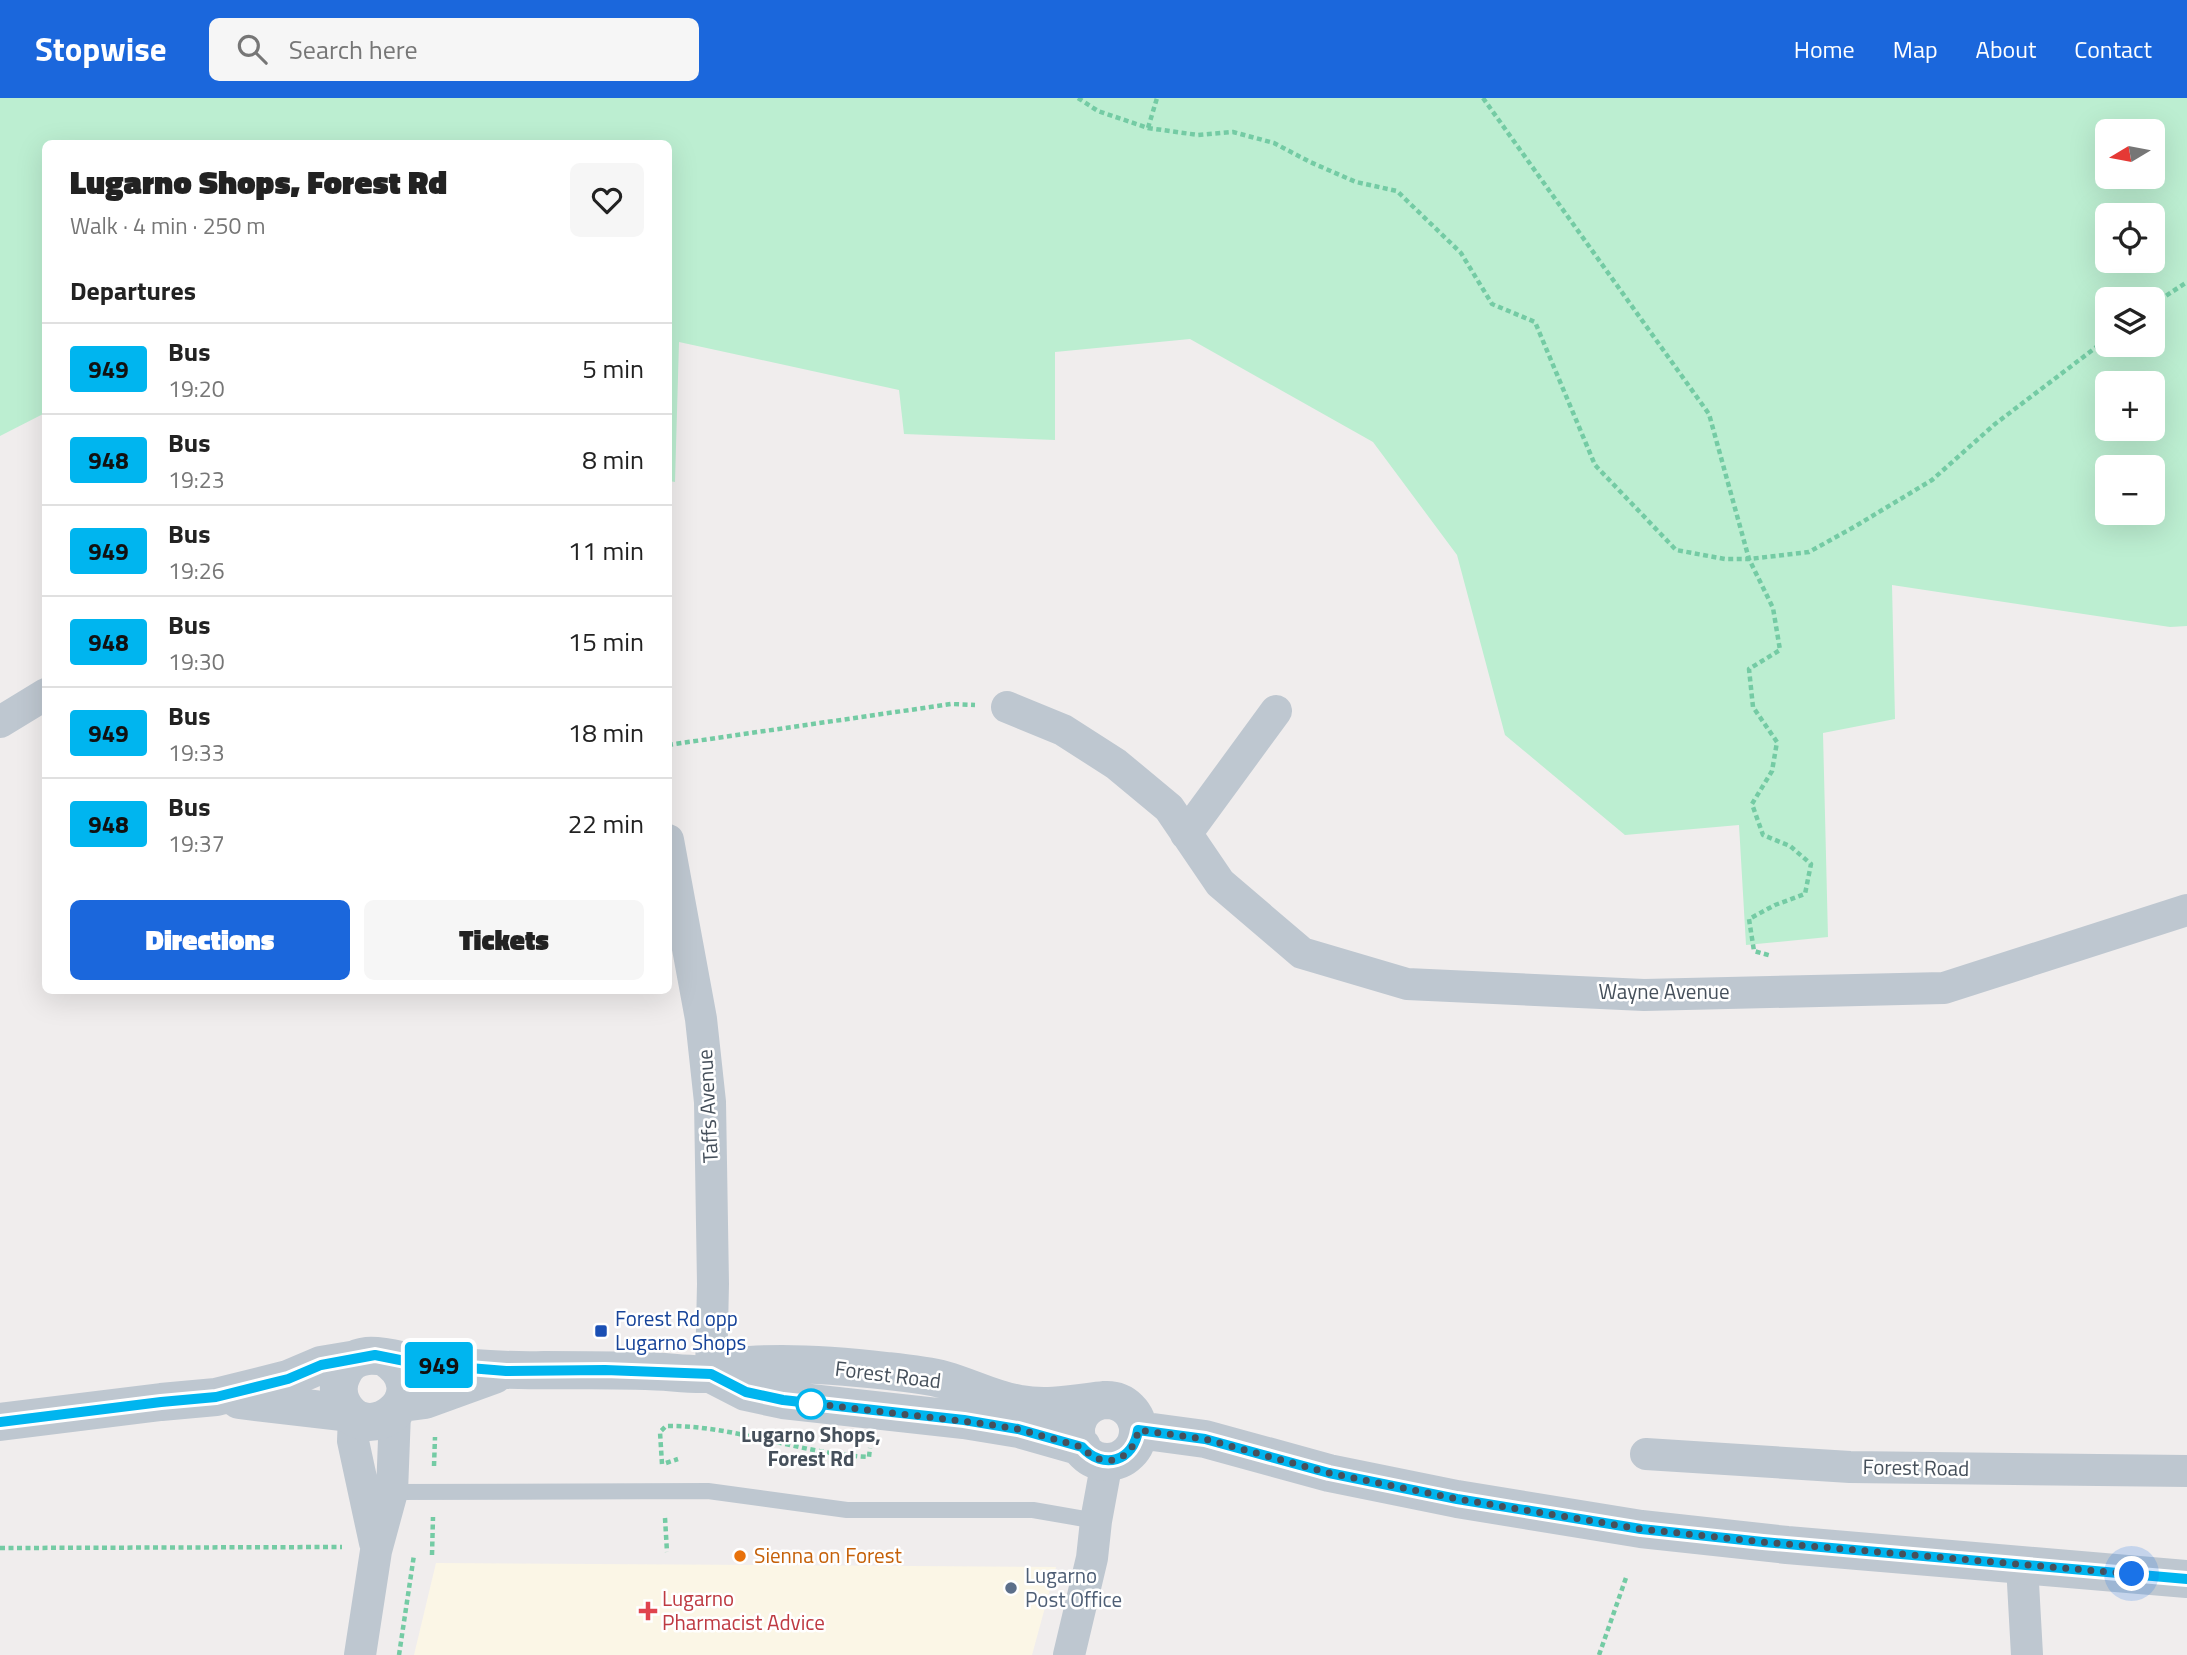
<!DOCTYPE html>
<html lang="en">
<head>
<meta charset="utf-8">
<style>
	:root { --surface:#fff; --page:#f6f6f6; --text:#222; --muted:#767676; --line:#e0e0e0; --accent:#1b67dc }
	body { margin:0; font-family:"Titillium Web",sans-serif; background:var(--page); color:var(--text); height:100vh; display:flex; flex-direction:column; font-size:26px; white-space:nowrap }
	* { box-sizing:border-box; margin:0 }
	p { font-size:23px; color:var(--muted) }
	.icon { flex:none; width:38px; height:38px; fill:none; stroke:currentColor; stroke-width:2; stroke-linecap:round; stroke-linejoin:round }
	.map { position:relative; flex:1; overflow:hidden }
	.drawer { position:absolute; left:42px; top:42px; width:630px; height:854px; display:flex; flex-direction:column; background:var(--surface); border-radius:10px; box-shadow:0 7px 28px #0002 }
	.drawer>* { flex:none }
	.badge { padding:0 14px; border-radius:5px; font-size:24px; line-height:46px }
	.needle { width:46px; rotate:260deg }
	.buttons { position:absolute; left:2095px; top:21px; display:grid; gap:14px }
	.buttons a { display:grid; place-items:center; width:70px; height:70px; border-radius:10px; background:var(--surface); box-shadow:0 7px 28px #0002; font-size:35px }
	.you { position:absolute; width:35px; height:35px; margin:-18px; border:5px solid #fff; border-radius:50%; background:#1a73e8; box-shadow:0 0 0 10px #1a73e833 }
	.map>.badge { position:absolute; translate:-50% -50%; box-shadow:0 0 0 4px #fff }
	h2 { padding:0 28px; font-size:26px; line-height:63px }
	.round { display:grid; place-items:center; flex:none; width:74px; height:74px; border-radius:10px; background:var(--page) }
	.summary { display:flex; align-items:center; justify-content:space-between; height:119px; padding:0 28px }
	h1 { font-size:33px; font-weight:800; line-height:52px }
	.cta { display:flex; gap:14px; margin-top:auto; padding:14px 28px }
	.cta a { flex:1; height:80px; border-radius:10px; background:var(--accent); color:#fff; font-size:28px; font-weight:800; line-height:80px; text-align:center }
	.cta a+a { background:var(--page); color:var(--text) }
	ul { padding:0; list-style:none }
	li { display:flex; align-items:center; gap:21px; height:91px; padding:0 28px; border-top:2px solid var(--line) }
	li div { flex:1 }
	li b { display:block; font-size:26px }
	li em { font-style:normal }
	li .badge { min-width:77px; font-weight:700; text-align:center }
	header { display:flex; align-items:center; gap:42px; box-sizing:border-box; height:98px; padding:0 35px; background:var(--accent); color:#fff }
	header strong { font-size:33px }
	nav { display:flex; gap:38px; margin-inline-start:auto; font-size:24px }
	.search { width:490px; height:63px; background:var(--page); display:flex; align-items:center; gap:18px; box-sizing:border-box; padding:0 24px; border-radius:10px; color:var(--muted); font-size:26px }
	.map>svg:first-child { display:block }
	.commercial { fill:#fbf6e6 }
	.green { fill:#bceed1; fill-rule:evenodd }
	.lines { fill:none; stroke-linecap:round; stroke-linejoin:round }
	.path { stroke:#74cba4; stroke-width:4.5; stroke-dasharray:5 3.5; stroke-linecap:butt }
	.service { stroke:#bec7d0; stroke-width:16 }
	.minor { stroke:#bec7d0; stroke-width:32 }
	.tertiary { stroke:#bec7d0; stroke-width:38 }
	.line-casing { stroke:#fff; stroke-width:16 }
	.line { stroke:#00b5ef; stroke-width:10 }
	.walk { stroke:#46505b; stroke-width:7; stroke-dasharray:0 12.6 }
	.transit-dot { fill:#1a4fb4; stroke:#fff; stroke-width:2.5 }
	.stop-dot { fill:#fff; stroke:#00b5ef; stroke-width:3.5 }
	.food-dot { fill:#e8710a; stroke:#fff; stroke-width:2.5 }
	.service-dot { fill:#5c6f8a; stroke:#fff; stroke-width:2.5 }
	.health-dot { fill:#e0444e; stroke:#fff; stroke-width:2.5 }
	.labels { text-anchor:middle; stroke-width:5; stroke-linejoin:round; paint-order:stroke }
	.street-label { font-size:21px; fill:#46505b; stroke:#fff }
	.transit-label { font-size:21px; fill:#164399; stroke:#fff; text-anchor:start }
	.stop-label { font-size:21px; font-weight:bold; fill:#46505b; stroke:#fff }
	.food-label { font-size:21px; fill:#c56008; stroke:#fff; text-anchor:start }
	.service-label { font-size:21px; fill:#4e5e75; stroke:#fff; text-anchor:start }
	.health-label { font-size:21px; fill:#be3a42; stroke:#fff; text-anchor:start }
</style>
</head>
<body>
<header>
<strong>Stopwise</strong>
<div class="search"><svg class="icon" aria-label="search" viewBox="0 0 24 24"><circle cx="10" cy="10" r="6"/><path d="M15 15l6 6"/></svg>Search here</div>
<nav><a>Home</a><a>Map</a><a>About</a><a>Contact</a></nav>
</header>
<div class="map">
<svg width="2187" height="1557" viewBox="0 0 2187 1557">
	<rect width="100%" height="100%" fill="#f0eded"/>
	<!-- commercial -->
	<path class="commercial" d="M436,1465l620,4 -24,88h-618z"/>
	<!-- green -->
	<path class="green" d="M0,0h2187v528l-17,1 -278,-42 3,134 -72,14 5,204 -82,8 -7,-120 -114,10 -120,-100 -48,-180 -84,-113 -183,-103 -135,13v88l-151,-6 -5,-44 -220,-48 -4,140 -6,-1 -1,-337h-622l-1,269 -45,23zM2152,33v46h-45v-46zM2107,117h45v46h-45zM2107,201h45v46h-45zM2107,285h45v46h-45zM2107,369h45v46h-45z"/>
	<g class="lines">
		<!-- path -->
		<path class="path" d="M1078,0l20,13 50,17 50,7 35,-3 41,11 36,19 46,20 41,9 64,62 31,51 43,18 60,143 81,85 49,9h24l60,-7 45,-25 78,-47 63,-56 112,-85
			M1483,0l226,316 40,145 24,49 7,42 -31,19 4,38 24,35 -5,29 -20,33 11,31 27,11 21,18 -6,30 -30,11 -26,14 5,32 18,5
			M1148,30l9,-30
			M2152,207l35,-23
			M668,647l283,-41 24,1
			M666,1365l12,-4
			M662,1366l-2,-32 6,-6c69,-1 134,28 203,31l1,-9
			M434,1368l1,-29
			M665,1420l2,34
			M0,1450l342,-1
			M432,1457l1,-38
			M399,1557l15,-100
			M1599,1557l28,-80"/>
		<!-- service -->
		<path class="service" d="M392,1394l316,-1 139,19h186l63,11"/>
		<!-- minor -->
		<path class="minor" d="M1007,609l56,23 53,34 53,44 51,75 82,70 105,31 237,11 300,-7 243,-78
			M0,624l46,-28
			M1186,736l90,-123
			M668,742l33,179 9,83 3,182 -2,90
			M354,1319l-1,24 22,102
			M1646,1356l204,13 337,4
			M2022,1467l5,90
			M360,1557l16,-104 16,-59 3,-79
			M1069,1557l23,-97 4,-37 11,-60"/>
		<!-- tertiary -->
		<path class="tertiary" d="M384,1259c59,37 -20,97 -43,44 -3,-8 -3,-18 1,-26 14,-34 55,-13 81,-11 40,4 81,7 121,6 34,0 67,0 101,1 21,0 42,4 63,3 14,0 28,-8 42,-9 43,-3 94,1 137,6 19,2 39,4 58,9 25,7 49,20 75,24 28,5 57,-1 85,-4
			M711,1276l35,18 37,8 181,20 55,9 63,18
			M239,1302l110,13
			M1076 1333a31 31 0 1 1 62 0a31 31 0 1 1-62 0Z
			M402,1305l23,-3 69,-25
			M0,1324l161,-20 55,-5 72,-18 33,-14 36,-6
			M1138,1332l67,9 124,34 128,26 184,30 146,16 400,34"/>
	</g>
	<g class="lines">
		<!-- line casing -->
		<g class="line-casing">
			<path id="line" d="M0,1324l161,-20 55,-5 72,-18 33,-14 54,-10 45,9 86,7 99,-1 106,4 35,18 37,8 181,20 54,9 64,18c21,24 52,14 56,-17l67,9 124,34 128,26 184,30 122,13 424,37"/>
		</g>
		<!-- line -->
		<use href="#line" class="line"/>
		<!-- walk -->
		<path class="walk" d="M811,1306l-3,-1 179,21 31,5 64,18c21,24 52,14 56,-17l67,9 124,34 128,26 184,30 122,13 369,32"/>
	</g>
	<!-- markers -->
	<rect class="transit-dot" x="594" y="1226" width="14" height="14" rx="3.5"/>
	<circle class="stop-dot" cx="811" cy="1306" r="14"/>
	<circle class="food-dot" cx="740" cy="1458" r="7"/>
	<circle class="service-dot" cx="1011" cy="1490" r="7"/>
	<path class="health-dot" d="M644.5 1502.5h7v7h7v7h-7v7h-7v-7h-7v-7h7z"/>
	<g class="labels">
		<!-- street labels -->
		<g class="street-label">
			<text x="1664" y="901">Wayne Avenue</text>
			<text transform="translate(708 1008) rotate(-93)" y="7">Taffs Avenue</text>
			<text transform="translate(888 1277) rotate(7)" y="7">Forest Road</text>
			<text transform="translate(1916 1370) rotate(1)" y="7">Forest Road</text>
		</g>
		<!-- transit labels -->
		<g class="transit-label">
			<text x="615" y="1228">Forest Rd opp<tspan x="615" dy="24">Lugarno Shops</tspan></text>
		</g>
		<!-- stop labels -->
		<g class="stop-label">
			<text x="811" y="1344">Lugarno Shops,<tspan x="811" dy="24">Forest Rd</tspan></text>
		</g>
		<!-- food labels -->
		<g class="food-label">
			<text x="754" y="1465">Sienna on Forest</text>
		</g>
		<!-- service labels -->
		<g class="service-label">
			<text x="1025" y="1485">Lugarno<tspan x="1025" dy="24">Post Office</tspan></text>
		</g>
		<!-- health labels -->
		<g class="health-label">
			<text x="662" y="1508">Lugarno<tspan x="662" dy="24">Pharmacist Advice</tspan></text>
		</g>
	</g>
</svg>
<div class="buttons">
<a><svg class="needle" viewBox="-14 -14 28 28"><path d="M0-13l5 13h-10z" fill="#e53935"/><path d="M0 13l5-13h-10z" fill="#767676"/></svg></a>
<a><svg class="icon" aria-label="locate" viewBox="0 0 24 24"><circle cx="12" cy="12" r="6"/><path d="M12 2v4M12 18v4M2 12h4M18 12h4"/></svg></a>
<a><svg class="icon" aria-label="layers" viewBox="0 0 24 24"><path d="M12 4l9 5-9 5-9-5zM3 14l9 5 9-5"/></svg></a>
<a>+</a>
<a>−</a>
</div>
<div class="you" style="left:2132px;top:1476px"></div>
<b class="badge" style="left:439px;top:1267px;background:#00b5ef;color:#111">949</b>
<section class="drawer">
<div class="summary"><div><h1>Lugarno Shops, Forest Rd</h1><p>Walk · 4 min · 250 m</p></div><a class="round"><svg class="icon" aria-label="heart" viewBox="0 0 24 24"><path d="M12 20l-8-8c-3-5 5-10 8-4 3-6 11-1 8 4z"/></svg></a></div>
<h2>Departures</h2>
<ul>
<li><span class="badge" style="background:#00b5ef;color:#111">949</span><div><b>Bus</b><p>19:20</p></div><em>5 min</em></li>
<li><span class="badge" style="background:#00b5ef;color:#111">948</span><div><b>Bus</b><p>19:23</p></div><em>8 min</em></li>
<li><span class="badge" style="background:#00b5ef;color:#111">949</span><div><b>Bus</b><p>19:26</p></div><em>11 min</em></li>
<li><span class="badge" style="background:#00b5ef;color:#111">948</span><div><b>Bus</b><p>19:30</p></div><em>15 min</em></li>
<li><span class="badge" style="background:#00b5ef;color:#111">949</span><div><b>Bus</b><p>19:33</p></div><em>18 min</em></li>
<li><span class="badge" style="background:#00b5ef;color:#111">948</span><div><b>Bus</b><p>19:37</p></div><em>22 min</em></li>
</ul>
<div class="cta"><a>Directions</a><a>Tickets</a></div>
</section>
</div>
</body>
</html>
